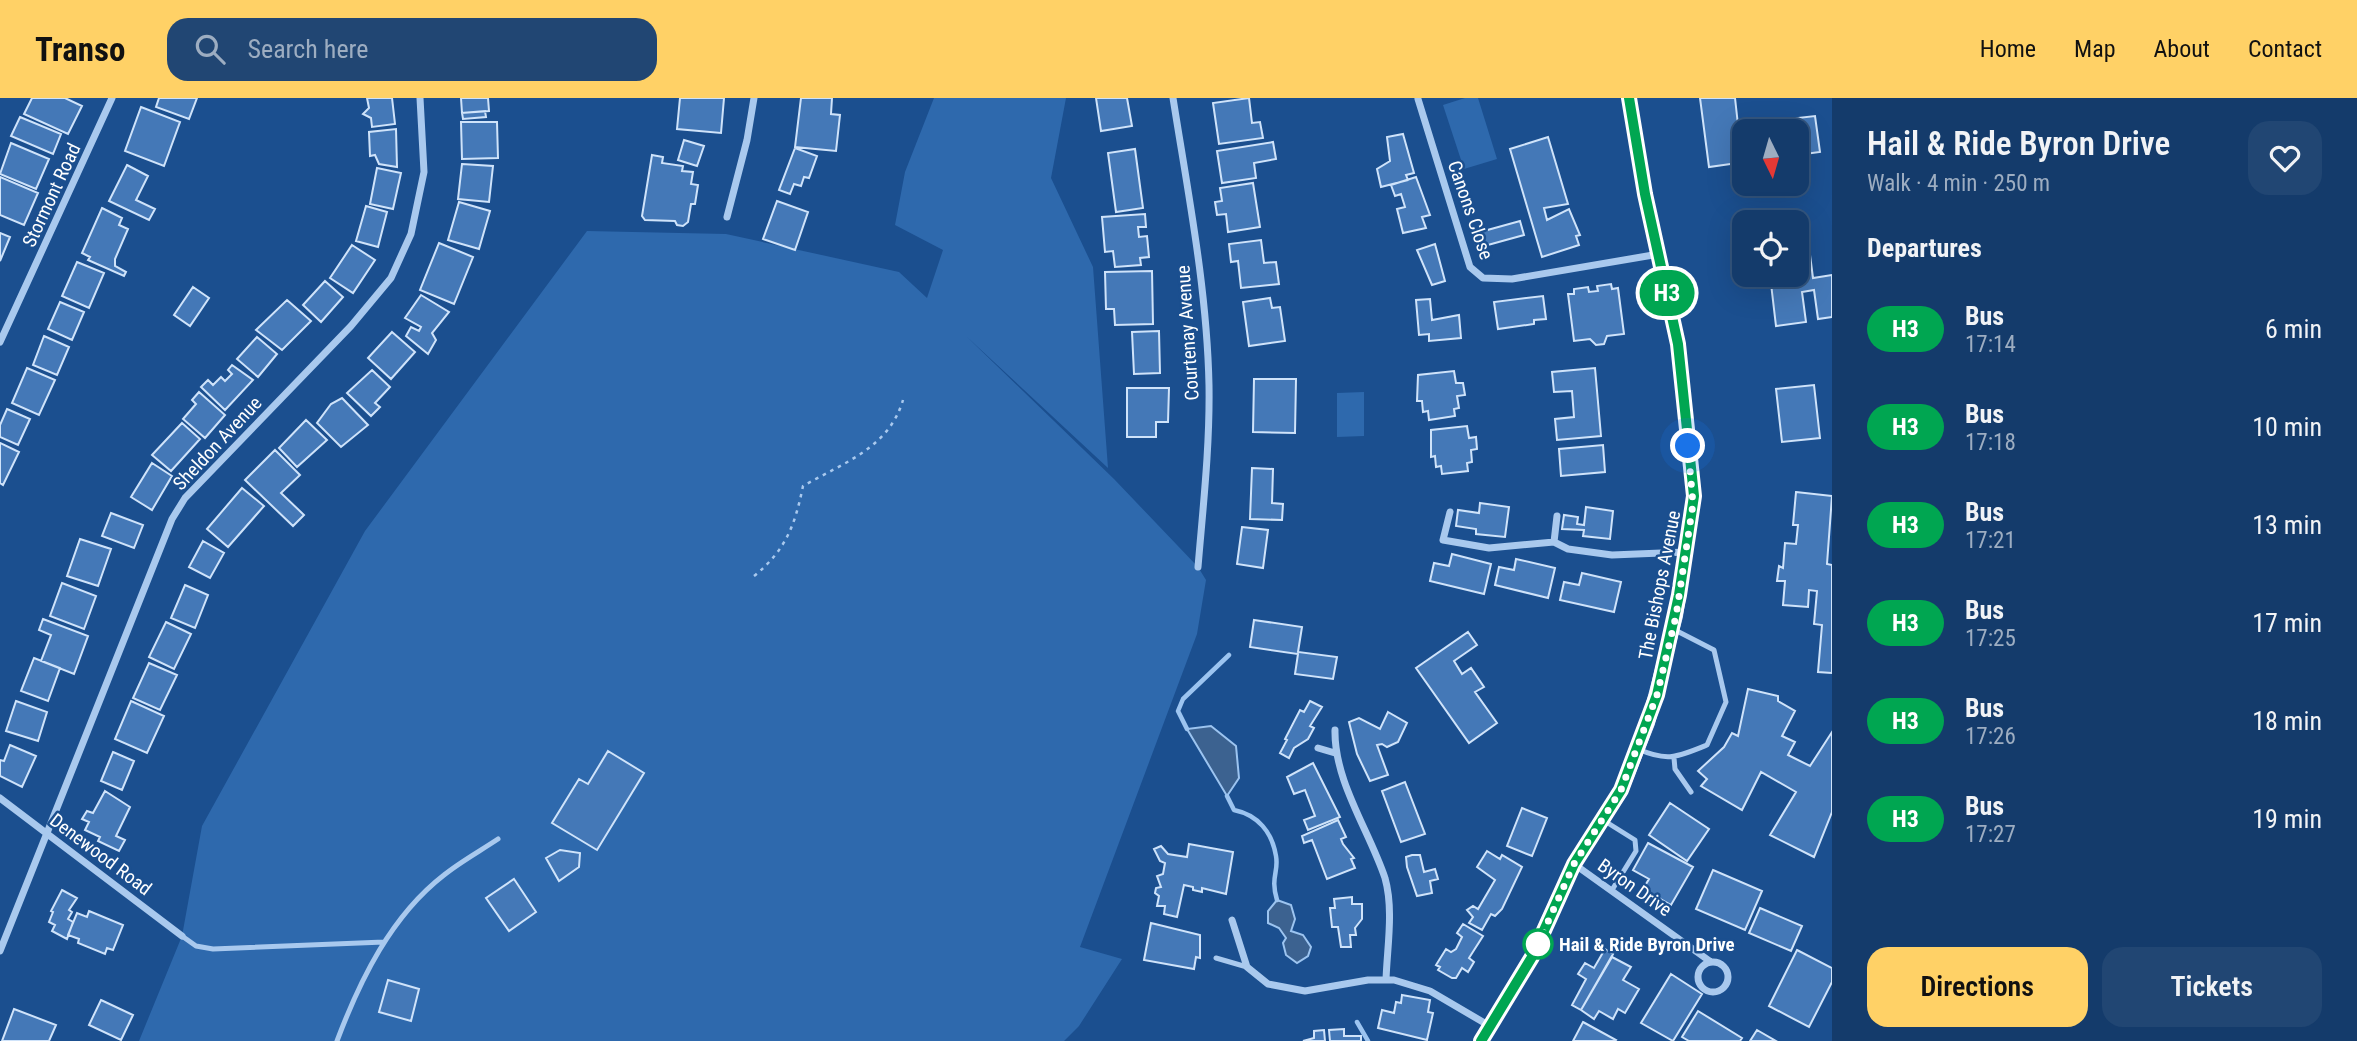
<!DOCTYPE html>
<html lang="en">
<head>
<meta charset="utf-8">
<style>
	:root { --surface:#143b6b; --page:#214673; --text:#f1f3f6; --muted:#9dadc1; --line:#33557e; --accent:#ffd166 }
	body { margin:0; font-family:"Roboto Condensed",sans-serif; background:var(--page); color:var(--text); height:100vh; display:flex; flex-direction:column; font-size:26px; white-space:nowrap }
	* { box-sizing:border-box; margin:0 }
	p { font-size:23px; color:var(--muted) }
	.icon { flex:none; width:38px; height:38px; fill:none; stroke:currentColor; stroke-width:2; stroke-linecap:round; stroke-linejoin:round }
	.map { position:relative; flex:1; overflow:hidden }
	.side { display:flex; flex-direction:column; background:var(--surface); width:525px }
	.side>* { flex:none }
	.badge { padding:0 14px; border-radius:23px; font-size:24px; line-height:46px }
	.needle { width:46px; rotate:175deg }
	.tools { position:absolute; left:1732px; top:21px; display:grid; gap:14px }
	.tools a { display:grid; place-items:center; width:77px; height:77px; border-radius:14px; background:var(--surface); box-shadow:0 7px 28px #0002,0 0 0 2px var(--line); font-size:35px }
	.you { position:absolute; width:35px; height:35px; margin:-18px; border:5px solid #fff; border-radius:50%; background:#1a73e8; box-shadow:0 0 0 10px #1a73e833 }
	.map>.badge { position:absolute; translate:-50% -50%; box-shadow:0 0 0 4px #fff }
	h2 { padding:0 35px; font-size:26px; line-height:63px }
	.round { display:grid; place-items:center; flex:none; width:74px; height:74px; border-radius:21px; background:var(--page) }
	.summary { display:flex; align-items:center; justify-content:space-between; height:119px; padding:0 35px }
	h1 { font-size:33px; font-weight:600; line-height:52px }
	.primary-button { display:flex; gap:14px; margin-top:auto; padding:14px 35px }
	.primary-button a { flex:1; height:80px; border-radius:21px; background:var(--accent); color:#111; font-size:28px; font-weight:600; line-height:80px; text-align:center }
	.primary-button a+a { background:var(--page); color:var(--text) }
	ul { padding:0; list-style:none }
	li { display:flex; align-items:center; gap:21px; height:98px; padding:0 35px }
	li div { flex:1 }
	li b { display:block; font-size:26px }
	li em { font-style:normal }
	li .badge { min-width:77px; font-weight:700; text-align:center }
	header { display:flex; align-items:center; gap:42px; box-sizing:border-box; height:98px; padding:0 35px; background:var(--accent); color:#111 }
	header strong { font-size:33px }
	nav { display:flex; gap:38px; margin-inline-start:auto; font-size:24px }
	.search { width:490px; height:63px; background:var(--page); display:flex; align-items:center; gap:18px; box-sizing:border-box; padding:0 24px; border-radius:21px; color:var(--muted); font-size:26px }
	main { display:flex; flex:1; min-height:0 }
	.map>svg:first-child { display:block }
	.green { fill:#2e69ad }
	.water { fill:#3c6290; stroke:#9cc4f0; stroke-width:2 }
	.lines { fill:none; stroke-linecap:round; stroke-linejoin:round }
	.stream { stroke:#9cc4f0; stroke-width:4.5 }
	.building { fill:#4478b7; stroke:#cfe3fa; stroke-width:2 }
	.path { stroke:#a9c9ee; stroke-width:2.5; stroke-dasharray:3.5 5; stroke-linecap:butt }
	.lane { stroke:#a9c9ee; stroke-width:5 }
	.street { stroke:#a9c9ee; stroke-width:7 }
	.secondary { stroke:#d6e6fa; stroke-width:14 }
	.line-casing { stroke:#fff; stroke-width:16 }
	.line { stroke:#00a651; stroke-width:10 }
	.walk { stroke:#fff; stroke-width:7; stroke-dasharray:0 12.6 }
	.stop-dot { fill:#fff; stroke:#00a651; stroke-width:3.5 }
	.labels { text-anchor:middle; stroke-width:5; stroke-linejoin:round; paint-order:stroke }
	.street-label { font-size:19px; fill:#fff; stroke:#1b4f8f }
	.stop-label { font-size:19px; font-weight:bold; fill:#fff; stroke:#1b4f8f; text-anchor:start }
</style>
</head>
<body>
<header>
<strong>Transo</strong>
<div class="search"><svg class="icon" aria-label="search" viewBox="0 0 24 24"><circle cx="10" cy="10" r="6"/><path d="M15 15l6 6"/></svg>Search here</div>
<nav><a>Home</a><a>Map</a><a>About</a><a>Contact</a></nav>
</header>
<main>
<div class="map">
<svg width="1832" height="943" viewBox="0 0 1832 943">
	<rect width="100%" height="100%" fill="#1b4f8f"/>
	<!-- green -->
	<path class="green" d="M934,0h132l-15,80 42,89 15,201 -142,-132 148,143 84,88 8,13 -9,54 -117,313 42,12 -43,67 -15,15h-925l43,-105 20,-110 163,-295 222,-300 139,3 173,38 28,26 16,-48 -48,-25 10,-53z
		M1465,0h13l19,61 -33,10 -21,-64z
		M1364,294v44l-27,1v-44z"/>
	<!-- water -->
	<path class="water" d="M1211,628l25,20 3,32 -12,18 -40,-67z
		M1277,802l14,5 4,14 -4,12 12,4 8,12 -3,9 -11,7 -11,-8 -3,-12 3,-5 -7,-10 -11,-5v-12z"/>
	<g class="lines">
		<!-- stream -->
		<path class="stream" d="M1187,631l-9,-18 5,-12 46,-44
			M1227,698l7,14c24,5 38,22 42,46 3,16 -6,21 1,44
			M1357,924l11,19"/>
	</g>
	<!-- building -->
	<path class="building" d="M32,0h33l17,8 -14,28 -44,-20z
		M159,0h38l-8,21 -33,-12z
		M367,0h25l3,26 -23,3 -1,-9 -8,-4 6,-6z
		M461,0h27l1,13 -27,2z
		M680,0h44l-3,35 -44,-4z
		M801,0h31l-1,16 9,1 -4,36 -41,-4z
		M1096,0h31l5,28 -31,5z
		M1249,0l3,25 8,-1 3,16 -44,6 -6,-41z
		M1700,0h35l3,27 77,-9 5,36 -23,3v-24h-52v31l-36,5z
		M141,9l39,15 -16,44 -39,-15z
		M485,13l1,6 -23,2 -1,-6z
		M20,19l41,17 -8,20 -42,-18z
		M461,24h36l1,36 -36,1z
		M396,31l1,38 -18,-3 -4,-9 -5,1 -1,-24z
		M1403,36l11,39 -8,2 2,5 -27,7 -4,-18 13,-8 -3,-24z
		M1548,39l20,67 -24,4 3,12 22,-11 11,26 -4,1 3,9 -37,12 -32,-108z
		M684,42l20,6 -7,20 -19,-6z
		M1273,44l3,17 -22,4 2,15 -34,5 -5,-32z
		M11,45l38,16 -13,30 -36,-15z
		M795,50l22,8 -8,22 -5,-1 -3,9 -7,-2 -4,10 -11,-4z
		M1135,51l8,59 -27,4 -8,-59z
		M652,57l11,2 -1,6 21,3 -1,5 11,1 -2,12 7,1 -3,19h-4l-3,18 -5,4 -6,-1 -2,-4 -30,-1 -3,-4z
		M462,66l31,2 -4,36 -31,-3z
		M127,67l21,11 -12,24 19,9 -6,11 -40,-19z
		M377,70l24,5 -8,36 -23,-5z
		M0,79l38,16 -14,32 -24,-10z
		M1416,79l14,38 -8,2 4,11 -23,5 -6,-24 8,-2 -4,-13 -6,2 -4,-11z
		M1253,85l7,44 -32,5 -2,-18 -9,1 -2,-13 7,-1 -2,-13z
		M777,103l31,11 -13,38 -32,-11z
		M459,104l31,9 -11,38 -31,-9z
		M366,108l21,6 -9,35 -22,-6z
		M102,110l20,10 -3,7 9,4 -13,30v7l11,6 -2,4 -36,-16 2,-3 -8,-4z
		M1145,116l1,13h-8l1,10 8,-1 2,21 -9,1 1,7 -26,2 -2,-16 -8,1 -3,-35z
		M1520,123l4,14 -47,13 -4,-14z
		M0,135l10,4 -10,24z
		M1261,142l3,23 12,-1 3,22 -38,4 -3,-27 -7,1 -2,-18z
		M439,145l34,14 -19,47 -34,-14z
		M1435,146l10,37 -13,4 -15,-35z
		M352,147l23,15 -22,33 -23,-15z
		M1810,157l3,23 19,-3v42l-14,2 -4,-29 -12,2 4,30 -30,4 -6,-51h27v-19z
		M77,164l27,11 -15,35 -27,-12z
		M1152,173l1,53 -38,1 -1,-16h-8l-1,-37z
		M325,183l18,16 -22,25 -18,-17z
		M1611,186l1,5 6,-1 6,46 -17,2 -3,8 -8,1 -6,-6 -16,2 -6,-47h6v-5l14,-2 1,5 9,-1 -1,-5z
		M193,189l16,11 -19,28 -16,-11z
		M421,197l28,17 -17,21 4,7 -8,14 -22,-18 5,-9 8,4 2,-4 -16,-9z
		M1543,198l3,23 -12,1v4l-36,5 -4,-27z
		M1270,200l2,10 8,-1 5,34 -36,5 -6,-44z
		M1430,201l2,21 27,-5 2,23 -32,3v-7l-10,1 -3,-35z
		M287,202l24,21 -29,29 -26,-20z
		M60,204l24,10 -12,28 -24,-11z
		M1159,233l1,42 -26,1 -2,-42z
		M392,234l23,20 -24,27 -23,-21z
		M44,238l25,11 -12,28 -24,-10z
		M257,239l20,17 -19,23 -21,-18z
		M232,267l21,15 -28,30 -24,-23 7,-7 5,5 8,-8 4,4 7,-7 -4,-4z
		M27,270l28,12 -16,35 -27,-12z
		M1595,270l6,68 -44,4 -2,-21 19,-2 -2,-26 -18,1 -2,-20z
		M372,272l18,17 -15,16 5,4 -9,9 -24,-23z
		M1454,273l2,12h7l2,12 -8,1 2,12 -5,1 1,7 -26,4 -1,-9 -5,1 -1,-11h-5l1,-26z
		M1254,281h42l-1,54 -42,-1z
		M1814,287l6,53 -38,4 -6,-53z
		M1127,290h42l-1,34h-12v15h-29z
		M199,294l26,23 -20,23 -22,-19 13,-15 -4,-4z
		M342,300l26,27 -27,22 -24,-24 14,-19z
		M7,311l23,10 -12,26 -18,-8v-12z
		M306,322l21,20 -30,27 -18,-19z
		M182,325l18,16 -29,32 -19,-16z
		M1467,328l2,12 7,-1 1,12 -6,1 1,12 -5,1 1,8 -26,3 -1,-8 -5,1 -1,-11 -4,1v-27z
		M0,345l19,9 -16,33 -3,-2z
		M1603,347l2,27 -44,4 -2,-27z
		M275,352l25,25 -19,18 23,22 -11,11 -48,-46z
		M152,365l20,13 -20,34 -21,-13z
		M1252,370l21,1 -1,34 11,1 -1,16 -32,-1z
		M242,390l22,18 -36,41 -21,-18z
		M1796,394l36,4 -5,68 5,1v108l-14,-1 4,-47 -8,-1 3,-33 -8,-1 -1,17 -25,-2 2,-24h-8l2,-15 4,2 2,-25 11,1 2,-19h-5z
		M1480,405l29,4 -4,30 -29,-3v-5l-20,-3 2,-16 21,3z
		M1586,409l27,4 -3,28 -27,-3 1,-6 -22,-1 2,-14 14,2 -1,7 7,1z
		M111,415l32,12 -9,23 -32,-12z
		M1242,429l26,3 -5,38 -26,-4z
		M80,441l31,10 -13,37 -31,-10z
		M203,443l21,12 -14,25 -21,-11z
		M1452,456l39,10 -7,30 -54,-13 4,-18 15,3z
		M1516,461l39,9 -7,30 -53,-13 4,-18 15,3z
		M1582,475l39,9 -7,30 -54,-12 4,-18 15,3z
		M62,485l34,13 -12,33 -34,-13z
		M185,487l23,10 -13,33 -24,-10z
		M43,521l45,17 -14,38 -33,-13 10,-26 -12,-5z
		M1254,522l48,7 -4,25 39,5 -4,22 -38,-5 3,-20 -48,-7z
		M166,524l25,12 -17,35 -25,-12z
		M1468,534l9,13 -23,16 8,13 9,-6 13,19 -9,5 22,31 -28,20 -53,-75z
		M34,560l26,10 -12,33 -27,-10z
		M149,565l28,12 -17,35 -27,-12z
		M1748,591l30,7v5l17,10 -13,25 13,6 -7,13 22,11 22,-34v80l-18,45 -44,-22 26,-43 -35,-20 -19,38 -41,-24 6,-7 -9,-8 26,-24 8,-14 6,3z
		M16,603l31,11 -9,29 -32,-10z
		M131,603l33,15 -17,37 -32,-14z
		M1310,603l12,6 -12,19 4,2 -6,11 -14,9 -5,10 -9,-5 7,-13 -2,-1 15,-29 4,2z
		M1388,614l19,11 -9,19 -11,5 -5,-3 -5,1 11,30 -18,6 -13,-27 -8,-32 10,-4 21,11z
		M10,647l26,11 -14,31 -22,-11v-16l4,1z
		M608,653l36,22 -47,77 -45,-27 27,-44 9,5z
		M113,654l21,9 -12,29 -21,-9z
		M1313,665l27,54 -32,13 -4,-10 11,-4 -10,-26 -11,4 -7,-17z
		M1405,684l20,52 -24,8 -19,-51z
		M105,693l25,16 -14,29 9,4 -6,11 -21,-10 2,-4 -15,-7 4,-8 -7,-3 5,-8 6,2z
		M1670,705l39,26 -22,32 -38,-26z
		M1522,710l25,10 -15,38 -25,-10z
		M1338,722l8,17 -5,2 2,5 11,14 -3,1 4,9 -28,11 -15,-39 -8,3 -2,-7z
		M1648,745l45,24 -22,38 -28,-16 6,-10 -16,-9z
		M1189,746l44,8 -7,42 -24,-6v4l-9,-2v-3l-9,-2 -7,32 -13,-3 1,-8h-8l2,-10 -4,-3 1,-5 5,-1 -4,-11 6,-2 2,-11 -5,-2 -6,-12 7,-3 7,8 19,3z
		M560,752l20,3 -1,14 -20,14 -13,-23z
		M1487,753l13,8 2,-4 20,12 -20,42 -7,7 -4,-2 -9,16 -13,-7 4,-6 -6,-7 6,-4 5,3 17,-29 -18,-13z
		M1412,757h8l4,17 11,-3 3,10 -8,2 2,12 -15,3 -10,-29 -1,-10z
		M1713,772l49,21 -17,39 -49,-21z
		M514,781l22,33 -27,19 -23,-33z
		M62,792l15,8 -8,12 3,2 -4,7 5,3 -6,17 -15,-8 3,-6 -6,-3 4,-10 -2,-1z
		M1352,799v7h10v15l-7,9 1,7h-6l1,12h-10l-3,-20h-6l-2,-19h5l-1,-9z
		M1760,810l42,18 -11,25 -42,-18z
		M89,813l34,14 -10,25 -6,-2 -2,6 -27,-11 1,-4 -11,-4 9,-22 10,4z
		M1151,825l49,12v23l-4,-1 -2,12 -50,-9z
		M1463,826l20,12 -14,22 5,4 -6,10 -6,-4 -6,10h-4l-14,-8 2,-3 -4,-2 10,-16 5,3 5,-3 6,-12 -5,-4z
		M1605,851l8,5 -32,56 -9,-5 14,-26 -8,-5 7,-11 9,5z
		M1797,852l35,18v14l-23,45 -40,-21z
		M1612,859l19,10 -8,13 16,9 -14,24 -7,-4 -5,10 -14,-8 -5,8 -13,-9z
		M1671,876l31,20 -29,47 -32,-18z
		M388,882l31,9 -8,32 -32,-9z
		M1402,897l28,5 -2,12 5,1 -6,27 -49,-12 4,-18 12,3 2,-11 5,1z
		M101,902l32,15 -12,25 -32,-15z
		M14,911l42,16 -7,16h-47z
		M1698,913l44,27 -2,3h-51l-7,-4z
		M1583,924l33,18 -1,1h-42z
		M1344,931v7h17v5h-31l-1,-11z
		M1324,932l1,11h-22l11,-3v-7z
		M1757,932l19,11h-26z"/>
	<g class="lines">
		<!-- path -->
		<path class="path" d="M754,478c32,-26 41,-51 49,-90 40,-23 86,-38 100,-86"/>
		<!-- lane -->
		<path class="lane" d="M1638,651c29,13 40,8 69,-4l19,-43 -12,-52 -41,-21
			M1674,660l1,11 16,23
			M1603,722l32,20 1,11 -24,39
			M182,838l14,10 17,3 171,-7
			M1216,860l31,9
			M337,943c23,-61 54,-125 107,-166 16,-13 36,-24 54,-36"/>
		<!-- street -->
		<path class="street" d="M1173,0c15,95 34,191 36,287 1,61 -6,122 -11,182
			M1418,1l52,168 13,11 29,1 147,-25
			M727,119l20,-77 7,-42
			M0,244l112,-244
			M1450,414l-7,28 46,8 65,-6 14,7 44,6 74,-3
			M1554,444l3,-26
			M1335,632c-1,51 34,100 50,148 9,32 2,70 1,102
			M1318,650l17,5
			M0,700l182,138
			M1574,766l137,98
			M1232,822l15,47 21,17 37,7 63,-11h26l36,11 58,34
			M0,853l172,-432 13,-21 166,-172 40,-48 20,-44 13,-62 -4,-74
			M1698 879a15 15 0 1 1 30 0a15 15 0 1 1-30 0Z"/>
		<!-- secondary -->
		<path class="secondary" d="M1481,943l51,-84 42,-93 47,-73 27,-68 28,-107 18,-119 -16,-153 -33,-150 -16,-96"/>
	</g>
	<g class="lines">
		<!-- line casing -->
		<g class="line-casing">
			<path id="line" d="M1481,943l51,-84 42,-93 47,-74 36,-95 22,-100 15,-99 -16,-152 -33,-150 -16,-96"/>
		</g>
		<!-- line -->
		<use href="#line" class="line"/>
		<!-- walk -->
		<path class="walk" d="M1538,846l36,-80 47,-74 36,-95 19,-79 17,-112 -5,-58"/>
	</g>
	<!-- markers -->
	<circle class="stop-dot" cx="1538" cy="846" r="14"/>
	<g class="labels">
		<!-- street labels -->
		<g class="street-label">
			<text transform="translate(51 97) rotate(-65)" y="7">Stormont Road</text>
			<text transform="translate(1471 112) rotate(71)" y="7">Canons Close</text>
			<text transform="translate(1187 235) rotate(-94)" y="7">Courtenay Avenue</text>
			<text transform="translate(217 345) rotate(-47)" y="7">Sheldon Avenue</text>
			<text transform="translate(1659 487) rotate(-79)" y="7">The Bishops Avenue</text>
			<text transform="translate(101 756) rotate(37)" y="7">Denewood Road</text>
			<text transform="translate(1635 789) rotate(35)" y="7">Byron Drive</text>
		</g>
		<!-- stop labels -->
		<g class="stop-label">
			<text x="1559" y="853">Hail &amp; Ride Byron Drive</text>
		</g>
	</g>
</svg>
<div class="tools">
<a><svg class="needle" viewBox="-14 -14 28 28"><path d="M0-13l5 13h-10z" fill="#e53935"/><path d="M0 13l5-13h-10z" fill="#9dadc1"/></svg></a>
<a><svg class="icon" aria-label="locate" viewBox="0 0 24 24"><circle cx="12" cy="12" r="6"/><path d="M12 2v4M12 18v4M2 12h4M18 12h4"/></svg></a>
</div>
<div class="you" style="left:1688px;top:348px"></div>
<b class="badge" style="left:1667px;top:195px;background:#00a651;color:#fff">H3</b>
</div>
<section class="side">
<div class="summary"><div><h1>Hail &amp; Ride Byron Drive</h1><p>Walk · 4 min · 250 m</p></div><a class="round"><svg class="icon" aria-label="heart" viewBox="0 0 24 24"><path d="M12 20l-8-8c-3-5 5-10 8-4 3-6 11-1 8 4z"/></svg></a></div>
<h2>Departures</h2>
<ul>
<li><span class="badge" style="background:#00a651;color:#fff">H3</span><div><b>Bus</b><p>17:14</p></div><em>6 min</em></li>
<li><span class="badge" style="background:#00a651;color:#fff">H3</span><div><b>Bus</b><p>17:18</p></div><em>10 min</em></li>
<li><span class="badge" style="background:#00a651;color:#fff">H3</span><div><b>Bus</b><p>17:21</p></div><em>13 min</em></li>
<li><span class="badge" style="background:#00a651;color:#fff">H3</span><div><b>Bus</b><p>17:25</p></div><em>17 min</em></li>
<li><span class="badge" style="background:#00a651;color:#fff">H3</span><div><b>Bus</b><p>17:26</p></div><em>18 min</em></li>
<li><span class="badge" style="background:#00a651;color:#fff">H3</span><div><b>Bus</b><p>17:27</p></div><em>19 min</em></li>
</ul>
<div class="primary-button"><a>Directions</a><a>Tickets</a></div>
</section>
</main>
</body>
</html>
